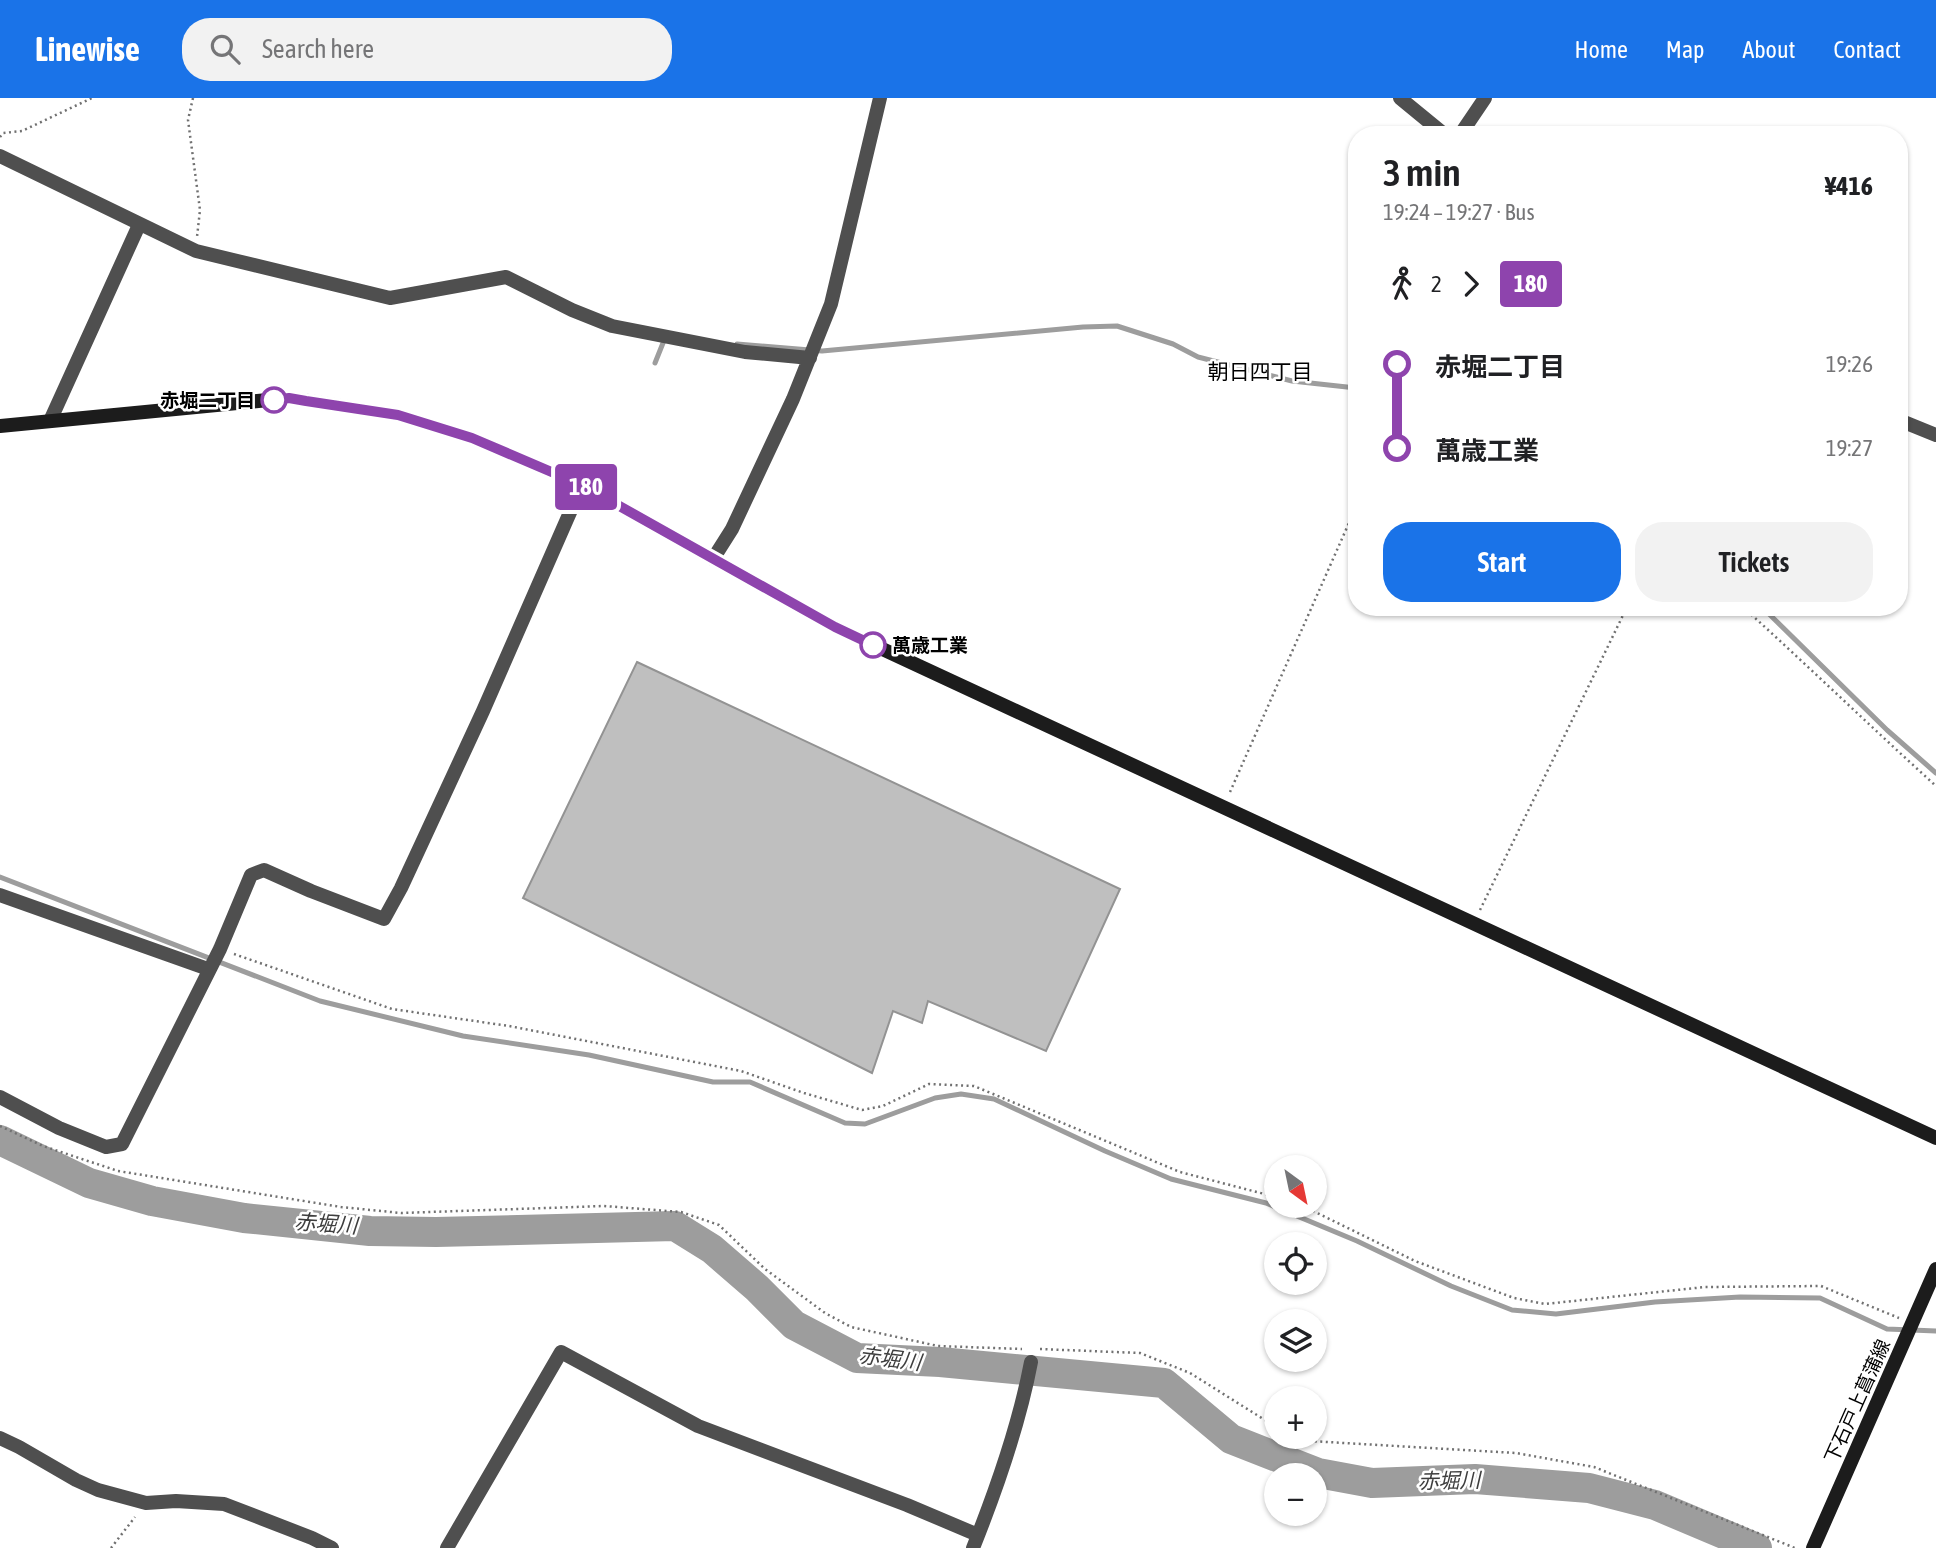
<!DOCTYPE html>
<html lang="en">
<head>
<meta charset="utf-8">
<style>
	:root { --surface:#fff; --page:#f2f2f2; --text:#202124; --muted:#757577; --accent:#1a73e8 }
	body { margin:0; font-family:"Asap Condensed","Noto Sans JP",sans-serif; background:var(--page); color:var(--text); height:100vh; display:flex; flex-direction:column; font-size:26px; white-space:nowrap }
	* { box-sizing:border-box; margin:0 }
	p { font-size:23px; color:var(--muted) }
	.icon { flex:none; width:38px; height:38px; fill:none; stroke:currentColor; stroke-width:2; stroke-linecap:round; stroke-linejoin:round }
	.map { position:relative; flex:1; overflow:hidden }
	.panel { position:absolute; left:1348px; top:28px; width:560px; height:490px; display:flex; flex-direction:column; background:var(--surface); border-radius:28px; box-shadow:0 2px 5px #0004 }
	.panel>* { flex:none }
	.badge { padding:0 14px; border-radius:5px; font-size:24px; line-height:46px }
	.needle { width:46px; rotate:147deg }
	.tools { position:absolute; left:1264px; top:1057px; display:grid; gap:14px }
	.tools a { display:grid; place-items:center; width:63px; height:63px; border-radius:50%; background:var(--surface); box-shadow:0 2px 5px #0004; font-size:35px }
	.map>.badge { position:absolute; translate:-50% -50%; box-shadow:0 0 0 4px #fff }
	.legs { display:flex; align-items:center; gap:10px; height:77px; padding:0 35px; font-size:23px }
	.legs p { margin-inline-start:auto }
	.summary { display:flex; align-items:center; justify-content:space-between; height:119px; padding:0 35px }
	h1 { font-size:38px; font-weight:600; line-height:52px }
	.button { display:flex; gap:14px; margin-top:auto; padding:14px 35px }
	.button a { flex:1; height:80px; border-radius:28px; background:var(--accent); color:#fff; font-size:28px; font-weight:600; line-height:80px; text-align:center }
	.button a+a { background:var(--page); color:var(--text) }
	ul { padding:0 35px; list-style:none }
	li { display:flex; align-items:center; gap:24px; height:84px; font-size:26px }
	li i { display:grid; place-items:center; width:10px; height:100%; margin:0 9px; background:currentColor }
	li i::after { content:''; width:18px; height:18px; margin:-9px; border:5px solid; border-radius:50%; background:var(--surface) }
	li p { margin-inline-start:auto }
	li:first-child i { background:linear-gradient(#0000 50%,currentColor 0) }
	li:last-child i { background:linear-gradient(currentColor 50%,#0000 0) }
	header { display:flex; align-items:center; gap:42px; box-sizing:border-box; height:98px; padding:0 35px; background:var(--accent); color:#fff }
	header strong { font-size:33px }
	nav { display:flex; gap:38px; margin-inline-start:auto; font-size:24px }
	.search { width:490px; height:63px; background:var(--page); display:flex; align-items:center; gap:18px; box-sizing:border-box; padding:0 24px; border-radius:28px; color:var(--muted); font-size:26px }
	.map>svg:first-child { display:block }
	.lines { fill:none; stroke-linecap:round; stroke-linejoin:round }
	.stream { stroke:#9d9d9d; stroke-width:5 }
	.river { stroke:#9d9d9d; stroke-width:30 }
	.building { fill:#bfbfbf; stroke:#939393; stroke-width:2 }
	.path { stroke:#717171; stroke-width:2.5; stroke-dasharray:2 3.5; stroke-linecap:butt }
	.street { stroke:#4f4f4f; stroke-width:14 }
	.secondary { stroke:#1c1c1c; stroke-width:14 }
	.line-1-casing { stroke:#fff; stroke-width:16 }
	.line-1 { stroke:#8e44ad; stroke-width:10 }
	.stop-1-dot { fill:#fff; stroke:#8e44ad; stroke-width:3.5 }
	.labels { text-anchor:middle; stroke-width:5; stroke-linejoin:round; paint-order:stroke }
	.stop-label { font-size:19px; font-weight:bold; fill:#000; stroke:#fff; text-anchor:end }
	.street-label { font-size:19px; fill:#000; stroke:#fff }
	.neighbourhood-label { font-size:21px; fill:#000; stroke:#fff }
	.water-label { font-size:21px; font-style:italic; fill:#3e3e3e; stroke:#fff }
</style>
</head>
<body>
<header>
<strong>Linewise</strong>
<div class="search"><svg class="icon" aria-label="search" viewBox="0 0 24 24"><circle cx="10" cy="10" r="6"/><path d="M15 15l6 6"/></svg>Search here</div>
<nav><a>Home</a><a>Map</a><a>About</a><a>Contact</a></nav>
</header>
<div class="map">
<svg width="1936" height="1450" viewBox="0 0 1936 1450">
	<rect width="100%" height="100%" fill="#fff"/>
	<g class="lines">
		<!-- stream -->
		<path class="stream" d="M737,246l85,7 261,-24 34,-1 56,18 25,13 94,24 64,7
			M655,265l10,-25
			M1762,509l125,123 49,43
			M0,779l320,124 143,35 126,19 124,27h37l95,41 20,1 70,-26 26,-4 33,5 111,52 66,28 95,24 91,38 94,45 61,24 44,4 99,-12 85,-5 80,1 67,31 49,2"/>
		<!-- river -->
		<path class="river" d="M0,1042l89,43 63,18 92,17 126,13 66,1 239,-6 37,23 45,39 37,37 63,33 83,4 224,21 67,56 87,34 54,10 103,-4 114,9 66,17 102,43"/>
	</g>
	<!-- building -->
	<path class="building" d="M637,564l483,227 -74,162 -118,-50 -6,22 -29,-12 -21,62 -349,-175z"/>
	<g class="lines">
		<!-- path -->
		<path class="path" d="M193,0l-5,22 12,90 -3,27
			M0,39l3,-4 19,-2 70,-33
			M1743,509c65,59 128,120 193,179
			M1230,694l126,-285
			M1480,812l147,-303
			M234,856l158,55 117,17 232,45 63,22 58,17 21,-4 46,-22 45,2 206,86 96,25
			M0,1028l43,20 75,25 223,36 60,6 203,-7 77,6 38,13 46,44 60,44 26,14 87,19 84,3
			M1303,1108l112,55 99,37 31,6 160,-17 116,-1 78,32
			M1040,1251l100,4 50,20 86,54
			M1299,1339l11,4 206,12 78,14 201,81
			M111,1450l24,-31"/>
		<!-- street -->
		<path class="street" d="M1400,0l45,37
			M1460,37l25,-37
			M0,58l196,95 194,47 116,-21 66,33 40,16 133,26 65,6
			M1899,322l37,15
			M50,323l89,-196
			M713,461l19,-30 61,-130 38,-95 49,-206
			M0,797l208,74
			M0,999l59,31 47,19 16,-3 98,-195 31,-74 13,-5 47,21 73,28 17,-31 82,-177 99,-226
			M0,1340l19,9 57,33 22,10 48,13 30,-2 48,3 88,34 20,10
			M447,1450l114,-196 137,74 209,79 71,30
			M973,1450c24,-60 46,-122 58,-186"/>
		<!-- secondary -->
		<path class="secondary" d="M0,328l289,-28 109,17 74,23 110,47 253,142 1101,511
			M1813,1450l123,-279"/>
	</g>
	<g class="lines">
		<!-- line-1 casing -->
		<g class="line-1-casing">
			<path id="line-1" d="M274,302l15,-2 17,3 92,14 74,23 110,47 253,142 38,18"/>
		</g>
		<!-- line-1 -->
		<use href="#line-1" class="line-1"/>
	</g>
	<!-- markers -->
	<g class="stop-1-dot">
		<circle cx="274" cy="302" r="12"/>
		<circle cx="873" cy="547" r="12"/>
	</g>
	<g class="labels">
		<!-- stop labels -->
		<g class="stop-label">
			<text x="255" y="309">赤堀二丁目</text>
			<text x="892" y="554" text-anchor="start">萬歳工業</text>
		</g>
		<!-- street labels -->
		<g class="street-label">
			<text transform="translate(1857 1303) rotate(-66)" y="7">下石戸上菖蒲線</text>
		</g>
		<!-- neighbourhood labels -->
		<g class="neighbourhood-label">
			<text x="1260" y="281">朝日四丁目</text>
		</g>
		<!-- water labels -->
		<g class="water-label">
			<text transform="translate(326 1126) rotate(4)" y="7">赤堀川</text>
			<text transform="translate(890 1261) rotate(7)" y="7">赤堀川</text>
			<text transform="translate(1449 1383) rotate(-1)" y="7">赤堀川</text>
		</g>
	</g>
</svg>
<div class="tools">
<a><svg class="needle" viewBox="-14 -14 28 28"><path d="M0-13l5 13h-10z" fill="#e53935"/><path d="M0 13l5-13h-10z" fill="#757577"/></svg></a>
<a><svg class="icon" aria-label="locate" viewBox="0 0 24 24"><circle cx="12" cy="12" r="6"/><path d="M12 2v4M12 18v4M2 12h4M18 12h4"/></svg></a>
<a><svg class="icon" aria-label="layers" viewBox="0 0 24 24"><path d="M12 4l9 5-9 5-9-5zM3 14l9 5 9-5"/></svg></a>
<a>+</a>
<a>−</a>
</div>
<b class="badge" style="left:586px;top:389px;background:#8e44ad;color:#fff">180</b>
<section class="panel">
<div class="summary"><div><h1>3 min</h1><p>19:24 – 19:27 · Bus</p></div><b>¥416</b></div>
<div class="legs"><svg class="icon" aria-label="walk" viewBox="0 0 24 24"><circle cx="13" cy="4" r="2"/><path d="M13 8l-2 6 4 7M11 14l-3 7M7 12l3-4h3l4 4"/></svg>2<svg class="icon" aria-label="forward" viewBox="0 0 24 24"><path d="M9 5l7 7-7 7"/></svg><b class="badge" style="background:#8e44ad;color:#fff">180</b></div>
<ul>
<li><i style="color:#8e44ad"></i><b>赤堀二丁目</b><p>19:26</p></li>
<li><i style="color:#8e44ad"></i><b>萬歳工業</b><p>19:27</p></li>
</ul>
<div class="button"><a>Start</a><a>Tickets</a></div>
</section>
</div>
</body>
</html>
